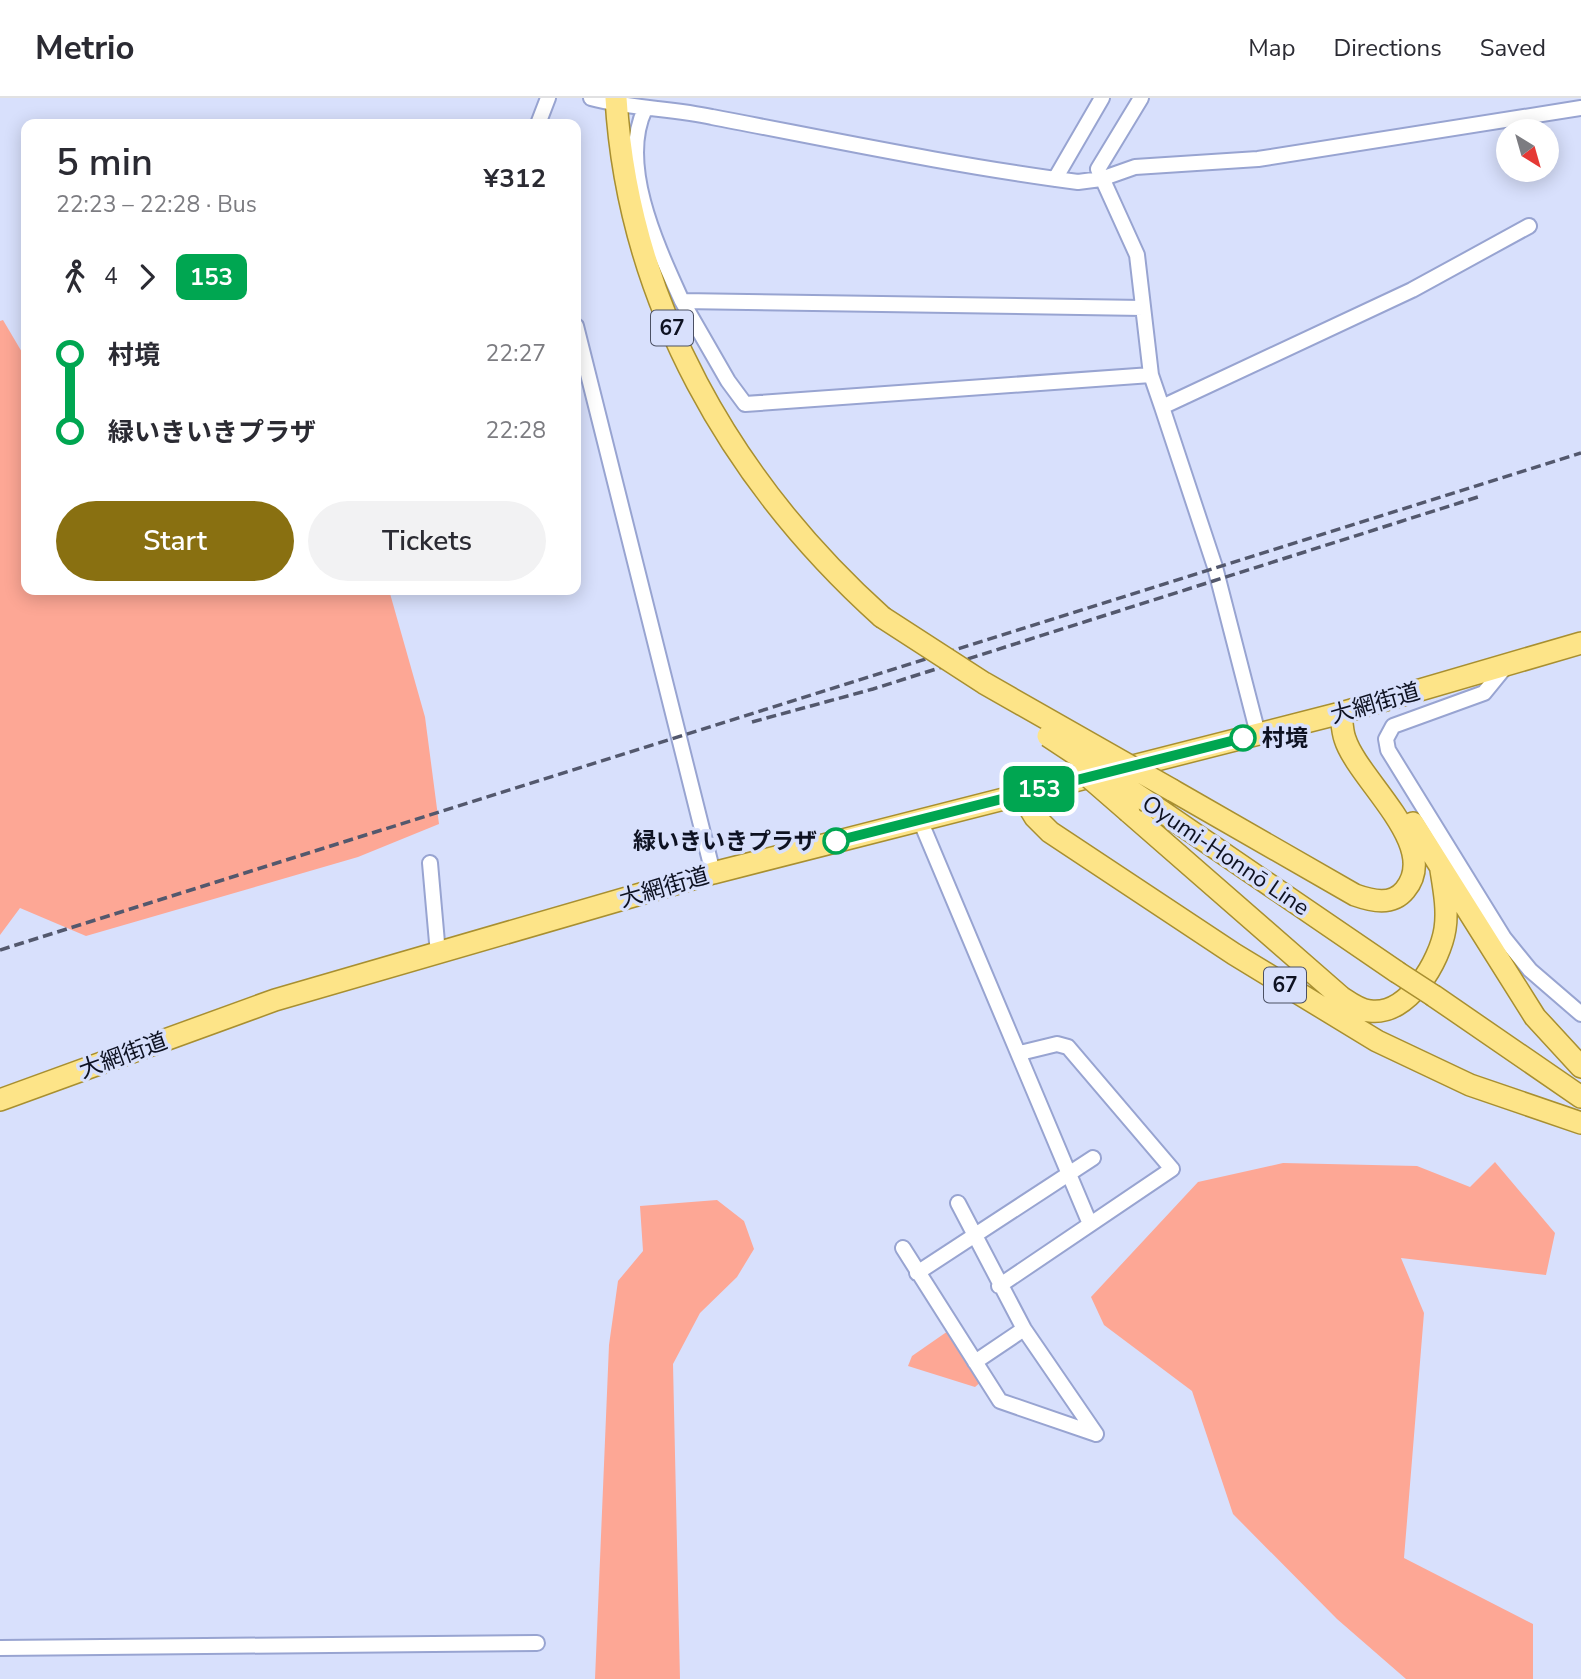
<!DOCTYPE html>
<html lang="en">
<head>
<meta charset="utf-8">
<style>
	:root { --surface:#fff; --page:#f2f2f3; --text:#2b2b33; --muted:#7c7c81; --line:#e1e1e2; --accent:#897011 }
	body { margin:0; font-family:"Nunito Sans","Noto Sans JP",sans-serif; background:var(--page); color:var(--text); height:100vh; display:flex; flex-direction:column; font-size:26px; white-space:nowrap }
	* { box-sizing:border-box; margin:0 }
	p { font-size:23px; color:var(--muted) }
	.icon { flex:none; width:38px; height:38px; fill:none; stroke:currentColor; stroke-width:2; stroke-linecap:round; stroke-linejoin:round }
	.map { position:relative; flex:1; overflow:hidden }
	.details { position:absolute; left:21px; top:21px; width:560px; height:476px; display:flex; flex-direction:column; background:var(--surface); border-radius:14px; box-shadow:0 4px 18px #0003 }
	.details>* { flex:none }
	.badge { padding:0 14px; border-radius:10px; font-size:24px; line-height:46px }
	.needle { width:46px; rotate:143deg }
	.tools { position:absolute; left:1496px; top:21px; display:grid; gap:14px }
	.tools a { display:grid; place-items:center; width:63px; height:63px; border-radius:50%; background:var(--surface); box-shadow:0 4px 18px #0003; font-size:35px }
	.map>.badge { position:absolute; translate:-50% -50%; box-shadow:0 0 0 4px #fff }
	.legs { display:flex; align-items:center; gap:10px; height:77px; padding:0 35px; font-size:23px }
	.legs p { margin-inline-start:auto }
	.headline { display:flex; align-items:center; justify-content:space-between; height:119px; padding:0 35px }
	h1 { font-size:38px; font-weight:600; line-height:52px }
	.cta { display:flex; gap:14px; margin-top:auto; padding:14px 35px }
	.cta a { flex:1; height:80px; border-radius:42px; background:var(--accent); color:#fff; font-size:28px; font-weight:600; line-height:80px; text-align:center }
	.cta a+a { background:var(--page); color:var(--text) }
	ul { padding:0 35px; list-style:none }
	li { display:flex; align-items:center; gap:24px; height:77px; font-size:26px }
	li i { display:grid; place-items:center; width:10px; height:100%; margin:0 9px; background:currentColor }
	li i::after { content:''; width:18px; height:18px; margin:-9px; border:5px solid; border-radius:50%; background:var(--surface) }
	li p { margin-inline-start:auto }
	li:first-child i { background:linear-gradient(#0000 50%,currentColor 0) }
	li:last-child i { background:linear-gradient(currentColor 50%,#0000 0) }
	header { display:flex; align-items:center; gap:42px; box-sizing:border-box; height:98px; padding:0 35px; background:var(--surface); border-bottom:2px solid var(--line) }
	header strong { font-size:33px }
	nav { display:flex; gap:38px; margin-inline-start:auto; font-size:24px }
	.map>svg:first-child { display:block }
	.green { fill:#fda795 }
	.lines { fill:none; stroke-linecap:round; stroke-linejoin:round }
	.street-casing { stroke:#98a4d1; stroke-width:18 }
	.primary-casing { stroke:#a88f30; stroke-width:24 }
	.street { stroke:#fff; stroke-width:14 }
	.primary { stroke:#fde488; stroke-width:21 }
	.rail { stroke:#53586d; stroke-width:3.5; stroke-dasharray:10 5; stroke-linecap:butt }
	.primary-bridge-casing { stroke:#a88f30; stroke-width:24; stroke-linecap:butt }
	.primary-bridge { stroke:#fde488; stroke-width:21 }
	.line-1-casing { stroke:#fff; stroke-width:16 }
	.line-1 { stroke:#00a651; stroke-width:10 }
	.stop-1-dot { fill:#fff; stroke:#00a651; stroke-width:3.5 }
	.labels { text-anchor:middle; stroke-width:7; stroke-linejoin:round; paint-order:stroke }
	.shield { fill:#d8e0fc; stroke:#4b5063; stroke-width:2 }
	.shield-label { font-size:21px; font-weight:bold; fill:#0e1222 }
	.street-label { font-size:23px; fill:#0e1222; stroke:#d8e0fc }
	.stop-label { font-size:23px; font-weight:bold; fill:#0e1222; stroke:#d8e0fc; text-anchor:start }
</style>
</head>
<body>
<header>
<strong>Metrio</strong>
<nav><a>Map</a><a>Directions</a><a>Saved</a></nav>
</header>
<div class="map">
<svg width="1581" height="1581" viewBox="0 0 1581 1581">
	<rect width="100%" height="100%" fill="#d8e0fc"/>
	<!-- green -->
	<path class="green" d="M3,222l23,39v231h363l36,127 14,107 -81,33 -272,79 -66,-28 -20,27v-614z
		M1495,1064l60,71 -9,42 -145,-17 23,55 -20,245 129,66v55h-127l-69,-60 -104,-105 -41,-123 -88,-66 -13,-28 107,-115 85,-19 134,3 53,21z
		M717,1102l27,21 10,28 -17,28 -37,36 -27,51 7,315h-85l14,-334 9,-64 25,-30 -3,-45z
		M948,1233l34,50 -7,6 -67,-21 4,-10z"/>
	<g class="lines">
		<!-- street casing -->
		<g class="street-casing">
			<path id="street" d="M591,0c41,11 80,10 121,19 121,23 243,49 366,65l23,-3 34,-12 123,-8 323,-51
				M1141,0l-43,71 39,86 14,120 11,32 250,-117 117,-64
				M645,11c-27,56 13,139 37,192l461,7
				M538,26l10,-26
				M1055,81l47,-81
				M682,203l46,80 17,23 406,-29
				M576,228l137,547
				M1162,309l53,160 43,167
				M1506,568l-22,27 -91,33 -7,13 2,11 116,188 26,32 51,44
				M920,722l170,404
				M430,765l8,91
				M958,1105l66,126 72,105
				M903,1150l97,153 96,33
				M917,1175l176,-115
				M999,1188l173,-117 -104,-122 -11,-3 -37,9
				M975,1264l49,-33
				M0,1550l537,-5"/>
		</g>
		<!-- primary casing -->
		<g class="primary-casing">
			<path id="primary" d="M616,0c12,204 116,384 266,519
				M1172,692l183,105c17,6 37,11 50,-5 37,-44 -47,-110 -60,-151 -3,-8 -3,-18 -4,-26
				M1021,696l14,23 15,15 184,122 143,87 93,44 111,38
				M1148,704l249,170
				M1129,714l212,185c9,6 18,13 29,14 38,5 70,-50 75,-82 3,-19 -1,-40 -4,-59
				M1413,725l122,194 46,50
				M1434,898l147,101
				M0,1002l275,-100 438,-127 628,-160 240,-70"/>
		</g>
		<!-- street -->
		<use href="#street" class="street"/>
		<!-- primary -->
		<use href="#primary" class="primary"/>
		<!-- rail -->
		<path class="rail" d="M752,624l121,-33 608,-193
			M0,852l1581,-497"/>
		<!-- primary-bridge casing -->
		<g class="primary-bridge-casing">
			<path id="primary-bridge" d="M882,519l102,66 188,107
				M1048,638l100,66
				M1083,674l46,40
				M1397,874l37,24"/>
		</g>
		<!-- primary-bridge -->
		<use href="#primary-bridge" class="primary-bridge"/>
	</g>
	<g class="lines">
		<!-- line-1 casing -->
		<g class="line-1-casing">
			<path id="line-1" d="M836,743l407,-103"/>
		</g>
		<!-- line-1 -->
		<use href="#line-1" class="line-1"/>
	</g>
	<!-- markers -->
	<g class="stop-1-dot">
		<circle cx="1243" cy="640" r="12"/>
		<circle cx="836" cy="743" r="12"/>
	</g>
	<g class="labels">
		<!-- shield labels -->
		<g class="shield">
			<rect x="651" y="212.5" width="42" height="35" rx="5"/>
			<rect x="1264" y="869.5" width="42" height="35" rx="5"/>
		</g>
		<g class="shield-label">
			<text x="672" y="237">67</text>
			<text x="1285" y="894">67</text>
		</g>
		<!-- street labels -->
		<g class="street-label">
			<text transform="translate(1375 605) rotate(-16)" y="8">大網街道</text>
			<text transform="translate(1226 757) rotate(34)" y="8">Oyumi-Honnō Line</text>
			<text transform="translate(664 789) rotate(-16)" y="8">大網街道</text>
			<text transform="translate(123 957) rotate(-20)" y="8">大網街道</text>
		</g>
		<!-- stop labels -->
		<g class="stop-label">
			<text x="1262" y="648">村境</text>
			<text x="817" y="751" text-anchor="end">緑いきいきプラザ</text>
		</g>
	</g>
</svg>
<div class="tools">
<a><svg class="needle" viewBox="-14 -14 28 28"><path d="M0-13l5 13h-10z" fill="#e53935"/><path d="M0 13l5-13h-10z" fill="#7c7c81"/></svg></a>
</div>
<b class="badge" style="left:1039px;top:691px;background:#00a651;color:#fff">153</b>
<section class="details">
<div class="headline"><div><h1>5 min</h1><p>22:23 – 22:28 · Bus</p></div><b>¥312</b></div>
<div class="legs"><svg class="icon" aria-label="walk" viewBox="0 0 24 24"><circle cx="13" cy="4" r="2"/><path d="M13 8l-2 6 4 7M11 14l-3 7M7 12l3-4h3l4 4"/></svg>4<svg class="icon" aria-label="forward" viewBox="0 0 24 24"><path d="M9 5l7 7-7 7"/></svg><b class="badge" style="background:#00a651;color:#fff">153</b></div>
<ul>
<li><i style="color:#00a651"></i><b>村境</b><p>22:27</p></li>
<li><i style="color:#00a651"></i><b>緑いきいきプラザ</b><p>22:28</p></li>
</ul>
<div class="cta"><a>Start</a><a>Tickets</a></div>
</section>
</div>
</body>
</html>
